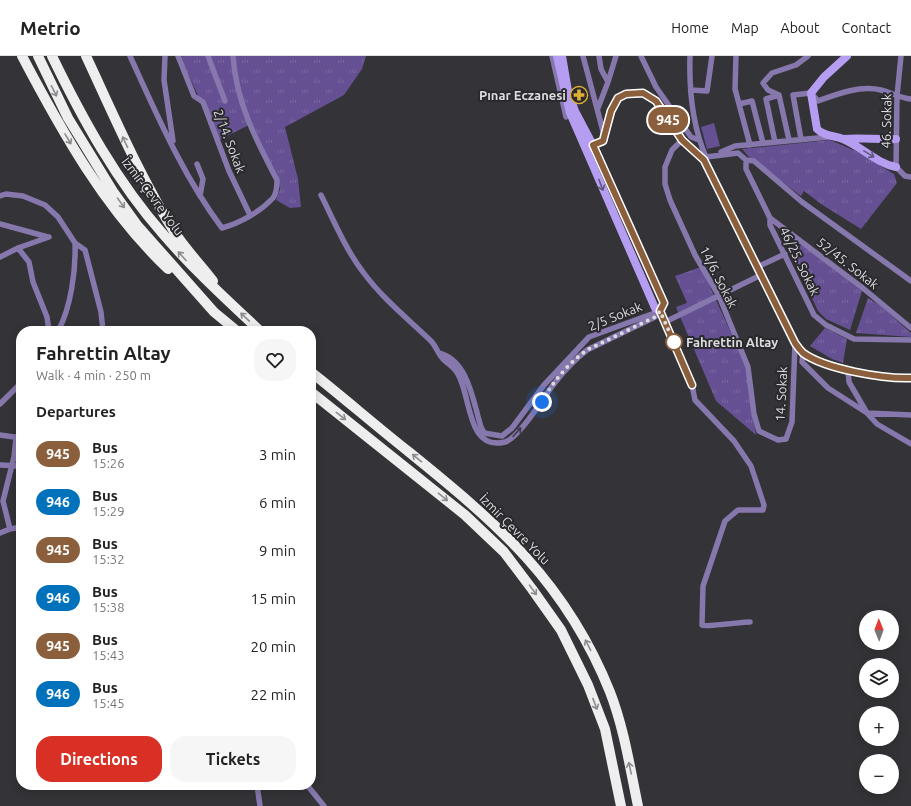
<!DOCTYPE html>
<html lang="en">
<head>
<meta charset="utf-8">
<style>
	:root { --surface:#fff; --page:#f6f6f6; --text:#222; --muted:#767676; --line:#e0e0e0; --accent:#d93025 }
	body { margin:0; font-family:Ubuntu,sans-serif; background:var(--page); color:var(--text); height:100vh; display:flex; flex-direction:column; font-size:15px; white-space:nowrap }
	* { box-sizing:border-box; margin:0 }
	p { font-size:13px; color:var(--muted) }
	.icon { flex:none; width:22px; height:22px; fill:none; stroke:currentColor; stroke-width:2; stroke-linecap:round; stroke-linejoin:round }
	.map { position:relative; flex:1; overflow:hidden }
	.panel { position:absolute; left:16px; top:270px; width:300px; height:464px; display:flex; flex-direction:column; background:var(--surface); border-radius:16px; box-shadow:0 2px 10px #0003 }
	.panel>* { flex:none }
	.badge { padding:0 8px; border-radius:13px; font-size:14px; line-height:26px }
	.needle { width:26px; rotate:359deg }
	.buttons { position:absolute; left:859px; top:554px; display:grid; gap:8px }
	.buttons a { display:grid; place-items:center; width:40px; height:40px; border-radius:50%; background:var(--surface); box-shadow:0 2px 10px #0003; font-size:20px }
	.you { position:absolute; width:20px; height:20px; margin:-10px; border:3px solid #fff; border-radius:50%; background:#1a73e8; box-shadow:0 0 0 6px #1a73e833 }
	.map>.badge { position:absolute; translate:-50% -50%; box-shadow:0 0 0 2px #fff }
	h2 { padding:0 20px; font-size:15px; line-height:36px }
	.round { display:grid; place-items:center; flex:none; width:42px; height:42px; border-radius:16px; background:var(--page) }
	.summary { display:flex; align-items:center; justify-content:space-between; height:68px; padding:0 20px }
	h1 { font-size:19px; font-weight:700; line-height:30px }
	.action { display:flex; gap:8px; margin-top:auto; padding:8px 20px }
	.action a { flex:1; height:46px; border-radius:16px; background:var(--accent); color:#fff; font-size:16px; font-weight:700; line-height:46px; text-align:center }
	.action a+a { background:var(--page); color:var(--text) }
	ul { padding:0; list-style:none }
	li { display:flex; align-items:center; gap:12px; height:48px; padding:0 20px }
	li div { flex:1 }
	li b { display:block; font-size:15px }
	li em { font-style:normal }
	li .badge { min-width:44px; font-weight:700; text-align:center }
	header { display:flex; align-items:center; gap:24px; box-sizing:border-box; height:56px; padding:0 20px; background:var(--surface); border-bottom:1px solid var(--line) }
	header strong { font-size:19px }
	nav { display:flex; gap:22px; margin-inline-start:auto; font-size:14px }
	.map>svg:first-child { display:block }
	.green { fill:#645092 }
	.park { fill:url(#park-tufts) }
	.lines { fill:none; stroke-linecap:round; stroke-linejoin:round }
	.street { stroke:#8677ac; stroke-width:5.5 }
	.secondary { stroke:#b59df1; stroke-width:8 }
	.highway { stroke:#eee; stroke-width:10 }
	.oneway { stroke:#8c8c8e }
	.oneway2 { stroke:#62577b }
	.oneway3 { stroke:#413c4d }
	.line-casing { stroke:#fff; stroke-width:9 }
	.line { stroke:#8b5e3c; stroke-width:6 }
	.walk { stroke:#dcdbde; stroke-width:4; stroke-dasharray:0 7.2 }
	.stop-dot { fill:#fff; stroke:#8b5e3c; stroke-width:2 }
	.labels { text-anchor:middle; stroke-width:4; stroke-linejoin:round; paint-order:stroke }
	.poi-label { font-size:13px; font-weight:bold; fill:#dcdbde; stroke:#2a292d; text-anchor:end }
	.street-label { font-size:13px; fill:#dcdbde; stroke:#2a292d }
	.stop-label { font-size:13px; font-weight:bold; fill:#dcdbde; stroke:#2a292d; text-anchor:start }
</style>
</head>
<body>
<header>
<strong>Metrio</strong>
<nav><a>Home</a><a>Map</a><a>About</a><a>Contact</a></nav>
</header>
<div class="map">
<svg width="911" height="750" viewBox="0 0 911 750">
	<defs>
		<pattern id="park-tufts" width="24" height="20" patternUnits="userSpaceOnUse"><rect width="24" height="20" fill="#645092"/><path d="M3 7l-1-3M5 7V3M7 7l1-3M15 17l-1-3M17 17v-4M19 17l1-3" fill="none" stroke="#7a69a1"/></pattern>
	</defs>
	<rect width="100%" height="100%" fill="#343337"/>
	<!-- green -->
	<path class="green" d="M714,67l6,23 -13,3 -6,-22z"/>
	<!-- park -->
	<path class="park" d="M183,0h183l-4,13 -18,26 -59,32 13,52 3,28 -11,1 -14,-8 4,-11 -2,-10 -27,-55 -32,16 -39,-83z
		M830,84l28,12 36,22 3,9 -36,46 -40,-25 -17,-13 -3,5 -53,-40 -6,-7z
		M802,189l60,46 -12,39 -24,-11 -8,-8 -28,-60z
		M701,211l46,101 9,67 -40,-34 -40,-94 11,-4 -12,-27z
		M868,242l13,8 30,27v4l-55,-4z
		M825,272l22,11 -4,24 -11,-4 -22,-13z"/>
	<g class="lines">
		<!-- street -->
		<path class="street" d="M130,0c27,59 53,120 92,172 18,-5 38,-16 51,-30 4,-5 4,-12 4,-18 -21,-40 -41,-78 -44,-124
			M165,0l-1,24 9,61
			M178,0l16,40 9,6 26,69 21,44
			M208,0l17,45
			M552,0l14,61
			M583,0l21,79
			M641,0l15,31 35,50 8,3
			M690,0c-1,33 3,71 16,101
			M736,0l-1,33 15,56
			M901,0l-4,40 -1,71 9,9 6,1
			M608,26l8,-26
			M691,34l16,1 5,-35
			M779,39l10,45
			M739,48l13,-3 11,42
			M598,52l10,-26 -7,-13 -2,-13
			M801,83l-8,-44 18,-2 7,8c19,-7 42,-16 63,-11 11,3 19,8 30,9
			M682,84l-10,10 -7,17v17l5,16 25,55 24,41 29,71 6,47 5,17 19,9 8,-1 6,-17 3,-79
			M775,86l-9,-43 13,-4 -11,-5 -5,-7 9,-10 24,-8 12,-9
			M721,96l14,-6 93,-9
			M706,101l32,-4 8,7v9l24,49v7l44,90 12,10 28,14 57,1
			M746,104l8,1 48,41 109,79
			M197,108l6,15 -3,17
			M321,139c13,26 25,55 42,77 19,26 45,47 68,69 5,5 7,13 12,18 4,4 9,7 13,12 16,21 9,81 49,71 14,-4 39,-45 48,-57 10,-13 21,-25 34,-35l68,-33 5,-6
			M0,140l6,-2 17,2 22,9 13,12 17,26 10,7 16,62 2,19
			M770,162l94,71 47,39
			M0,168l48,13
			M18,192l11,14 4,20 14,35 2,14
			M0,201l18,-9 31,-11
			M757,211l28,-13
			M660,255l32,74 3,15 39,41 17,25 13,39 -1,5h-25l-13,11 -22,65 -1,39c2,2 41,-3 48,-3
			M665,266l96,-47
			M58,275c13,-23 18,-62 17,-88
			M795,287c2,3 5,7 8,10 22,17 80,26 108,25
			M439,297c30,8 34,49 42,74l3,6 18,3 10,-8 32,-43 45,-48 71,-26
			M803,297l-1,9 26,26 39,25 10,11 34,20
			M848,314l1,12 18,31 44,2
			M0,348l21,-21
			M0,379l21,3
			M0,409l21,1
			M10,473l-7,-28 11,-44 2,-19 5,-6
			M0,477l10,-4 11,-2
			M257,729l3,21
			M307,729l17,21"/>
		<!-- secondary -->
		<path class="secondary" d="M557,0l13,57 85,195 5,3 4,-8 -71,-158 -18,-34 -7,-20 -6,-35
			M847,0l-23,21 -13,16 6,36c8,8 17,6 26,10 19,8 33,24 53,28
			M843,83c17,-2 35,1 53,0
			M589,91l14,-6 8,-30 7,-13 8,-4 17,-1 13,8 26,39 22,20 91,183"/>
		<!-- highway -->
		<path class="highway" d="M22,0c40,76 83,153 146,213
			M38,0l30,62 46,75 23,32 77,87 23,19
			M52,0c30,62 65,126 111,178 30,35 64,66 97,97
			M86,0c28,60 54,121 89,177 11,17 26,32 38,48
			M311,316c33,26 65,54 98,80 89,72 157,130 201,240 14,36 20,76 28,114
			M311,336l154,123 39,37 28,37 29,41 27,55 17,44 16,77"/>
	</g>
	<!-- one-way arrows -->
	<defs><path id="oneway-shaft" d="M-6 0H5M1.5-3L5.5 0L1.5 3" fill="none" stroke-width="1.6" stroke-linecap="round" stroke-linejoin="round"/></defs>
	<g class="oneway">
		<use href="#oneway-shaft" transform="translate(54 35) rotate(63)"/>
		<use href="#oneway-shaft" transform="translate(68 83) rotate(59)"/>
		<use href="#oneway-shaft" transform="translate(125 86) rotate(-115)"/>
		<use href="#oneway-shaft" transform="translate(121 147) rotate(54)"/>
		<use href="#oneway-shaft" transform="translate(182 200) rotate(-132)"/>
		<use href="#oneway-shaft" transform="translate(245 261) rotate(-137)"/>
		<use href="#oneway-shaft" transform="translate(341 360) rotate(38)"/>
		<use href="#oneway-shaft" transform="translate(417 402) rotate(-141)"/>
		<use href="#oneway-shaft" transform="translate(443 441) rotate(39)"/>
		<use href="#oneway-shaft" transform="translate(533 534) rotate(54)"/>
		<use href="#oneway-shaft" transform="translate(588 589) rotate(-117)"/>
		<use href="#oneway-shaft" transform="translate(595 648) rotate(69)"/>
		<use href="#oneway-shaft" transform="translate(630 712) rotate(-102)"/>
	</g>
	<g class="oneway2">
		<use href="#oneway-shaft" transform="translate(869 98) rotate(31)"/>
		<use href="#oneway-shaft" transform="translate(601 129) rotate(69)"/>
	</g>
	<use class="oneway3" href="#oneway-shaft" transform="translate(517 376) rotate(-48)"/>
	<g class="lines">
		<!-- line casing -->
		<g class="line-casing">
			<path id="line" d="M692,329l-32,-74 4,-8 -71,-158 10,-4 8,-30 7,-13 8,-4 17,-1 13,8 26,39 22,20 91,183c2,3 5,7 8,10 22,16 80,26 108,25"/>
		</g>
		<!-- line -->
		<use href="#line" class="line"/>
		<!-- walk -->
		<path class="walk" d="M542,346c10,-20 27,-39 45,-52l68,-33 5,-6 16,36 -2,-5"/>
	</g>
	<!-- icons -->
	<defs>
		<g id="pharmacy-ring" transform="scale(0.9)"><circle r="9.5" fill="#2a292d" stroke="#e0b034" stroke-width="1.5"/><path d="M-2-6h4v4h4v4h-4v4h-4v-4h-4v-4h4Z" fill="#e0b034"/></g>
	</defs>
	<g fill-rule="evenodd">
		<use href="#pharmacy-ring" x="579" y="39"/>
	</g>
	<!-- markers -->
	<circle class="stop-dot" cx="674" cy="286" r="8"/>
	<g class="labels">
		<!-- poi labels -->
		<g class="poi-label">
			<text x="566" y="44">Pınar Eczanesi</text>
		</g>
		<!-- street labels -->
		<g class="street-label">
			<text transform="translate(886 65) rotate(-89)" y="5">46. Sokak</text>
			<text transform="translate(230 85) rotate(69)" y="5">2/14. Sokak</text>
			<text transform="translate(153 140) rotate(53)" y="5">İzmir Çevre Yolu</text>
			<text transform="translate(800 205) rotate(64)" y="5">46/25. Sokak</text>
			<text transform="translate(848 207) rotate(38)" y="5">52/45. Sokak</text>
			<text transform="translate(719 221) rotate(63)" y="5">14/6. Sokak</text>
			<text transform="translate(615 260) rotate(-22)" y="5">2/5 Sokak</text>
			<text transform="translate(781 338) rotate(-87)" y="5">14. Sokak</text>
			<text transform="translate(515 473) rotate(45)" y="5">İzmir Çevre Yolu</text>
		</g>
		<!-- stop labels -->
		<g class="stop-label">
			<text x="686" y="291">Fahrettin Altay</text>
		</g>
	</g>
</svg>
<div class="buttons">
<a><svg class="needle" viewBox="-14 -14 28 28"><path d="M0-13l5 13h-10z" fill="#e53935"/><path d="M0 13l5-13h-10z" fill="#767676"/></svg></a>
<a><svg class="icon" aria-label="layers" viewBox="0 0 24 24"><path d="M12 4l9 5-9 5-9-5zM3 14l9 5 9-5"/></svg></a>
<a>+</a>
<a>−</a>
</div>
<div class="you" style="left:542px;top:346px"></div>
<b class="badge" style="left:668px;top:64px;background:#8b5e3c;color:#fff">945</b>
<section class="panel">
<div class="summary"><div><h1>Fahrettin Altay</h1><p>Walk · 4 min · 250 m</p></div><a class="round"><svg class="icon" aria-label="heart" viewBox="0 0 24 24"><path d="M12 20l-8-8c-3-5 5-10 8-4 3-6 11-1 8 4z"/></svg></a></div>
<h2>Departures</h2>
<ul>
<li><span class="badge" style="background:#8b5e3c;color:#fff">945</span><div><b>Bus</b><p>15:26</p></div><em>3 min</em></li>
<li><span class="badge" style="background:#0072bc;color:#fff">946</span><div><b>Bus</b><p>15:29</p></div><em>6 min</em></li>
<li><span class="badge" style="background:#8b5e3c;color:#fff">945</span><div><b>Bus</b><p>15:32</p></div><em>9 min</em></li>
<li><span class="badge" style="background:#0072bc;color:#fff">946</span><div><b>Bus</b><p>15:38</p></div><em>15 min</em></li>
<li><span class="badge" style="background:#8b5e3c;color:#fff">945</span><div><b>Bus</b><p>15:43</p></div><em>20 min</em></li>
<li><span class="badge" style="background:#0072bc;color:#fff">946</span><div><b>Bus</b><p>15:45</p></div><em>22 min</em></li>
</ul>
<div class="action"><a>Directions</a><a>Tickets</a></div>
</section>
</div>
</body>
</html>
